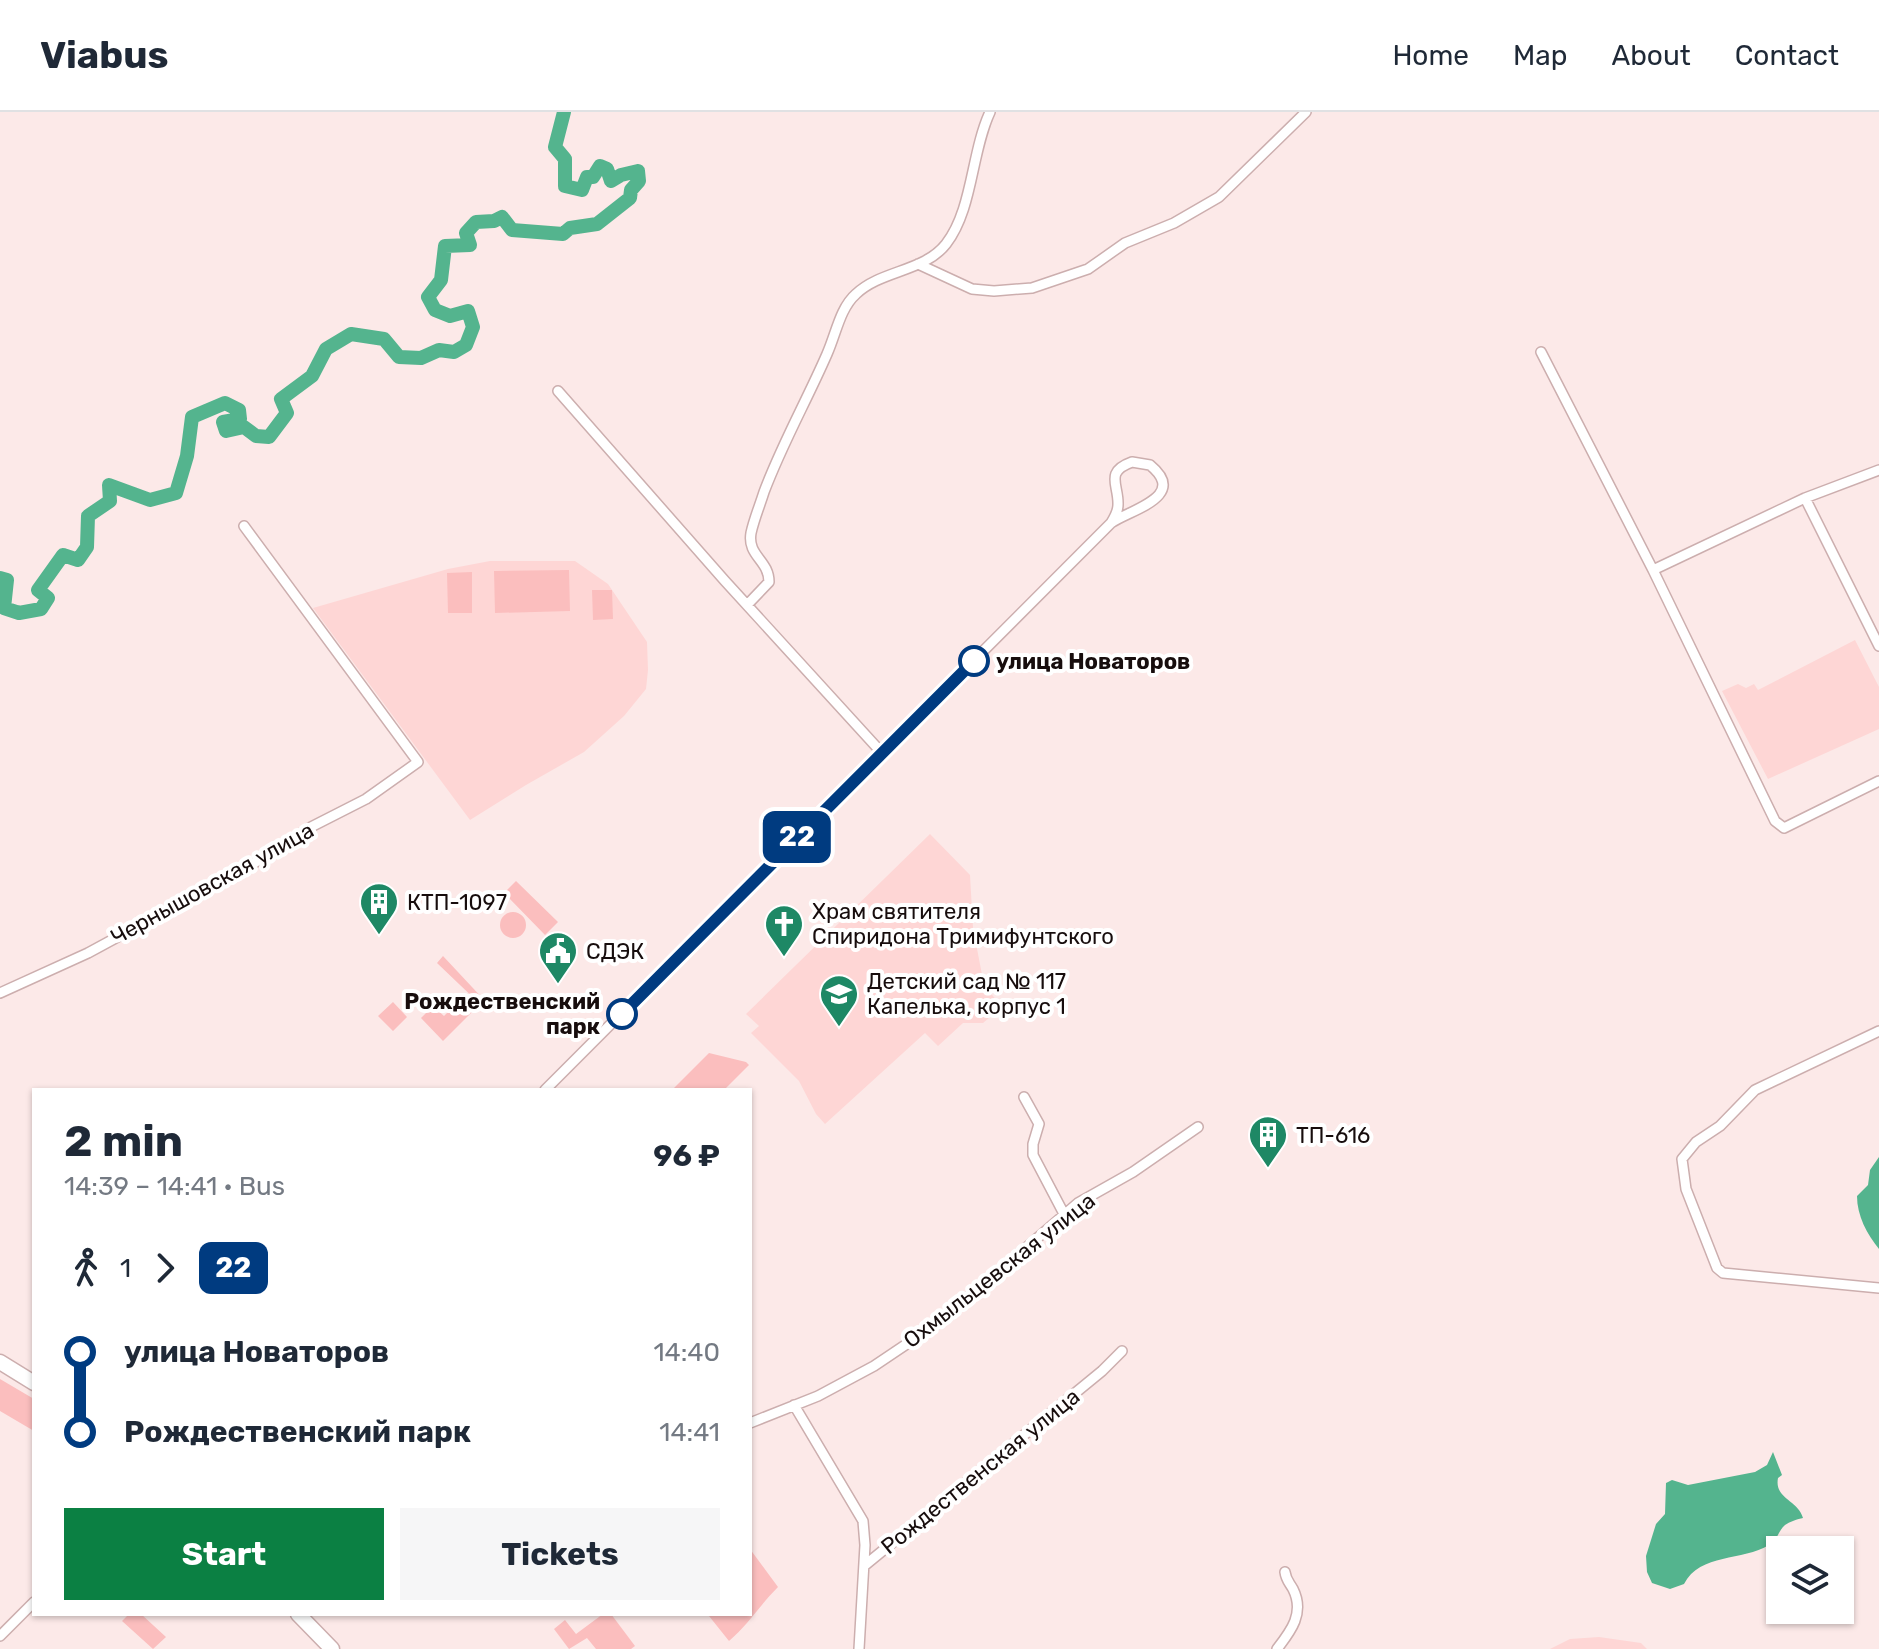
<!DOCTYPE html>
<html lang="en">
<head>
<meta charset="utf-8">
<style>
	:root { --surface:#fff; --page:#f6f6f7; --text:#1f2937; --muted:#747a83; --line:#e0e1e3; --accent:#0b8043 }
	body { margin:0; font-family:Rubik,sans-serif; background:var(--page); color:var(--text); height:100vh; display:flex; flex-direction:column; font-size:30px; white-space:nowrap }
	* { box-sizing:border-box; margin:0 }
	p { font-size:26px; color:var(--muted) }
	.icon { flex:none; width:44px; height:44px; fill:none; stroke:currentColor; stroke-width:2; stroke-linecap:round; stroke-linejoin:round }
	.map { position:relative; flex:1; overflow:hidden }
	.panel { position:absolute; left:32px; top:976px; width:720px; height:528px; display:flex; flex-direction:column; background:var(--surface); border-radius:0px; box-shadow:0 2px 6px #0004 }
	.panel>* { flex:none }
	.badge { padding:0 16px; border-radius:12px; font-size:28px; line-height:52px }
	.buttons { position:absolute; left:1766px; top:1424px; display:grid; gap:16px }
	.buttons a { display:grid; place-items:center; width:88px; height:88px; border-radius:0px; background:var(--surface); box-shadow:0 2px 6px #0004; font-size:40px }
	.map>.badge { position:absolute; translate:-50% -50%; box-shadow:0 0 0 4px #fff }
	.legs { display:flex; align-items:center; gap:12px; height:88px; padding:0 32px; font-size:26px }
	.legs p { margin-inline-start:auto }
	.headline { display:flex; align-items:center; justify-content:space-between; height:136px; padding:0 32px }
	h1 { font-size:44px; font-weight:700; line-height:60px }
	.cta { display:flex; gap:16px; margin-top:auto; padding:16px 32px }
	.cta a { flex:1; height:92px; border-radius:0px; background:var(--accent); color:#fff; font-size:32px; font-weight:700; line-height:92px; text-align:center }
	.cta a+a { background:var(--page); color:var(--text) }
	ul { padding:0 32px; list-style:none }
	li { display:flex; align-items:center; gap:28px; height:80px; font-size:30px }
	li i { display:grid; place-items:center; width:12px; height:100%; margin:0 10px; background:currentColor }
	li i::after { content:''; width:20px; height:20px; margin:-10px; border:6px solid; border-radius:50%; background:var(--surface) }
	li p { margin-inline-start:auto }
	li:first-child i { background:linear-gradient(#0000 50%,currentColor 0) }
	li:last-child i { background:linear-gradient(currentColor 50%,#0000 0) }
	header { display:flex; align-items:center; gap:48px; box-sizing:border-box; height:112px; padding:0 40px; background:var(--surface); border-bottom:2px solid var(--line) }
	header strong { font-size:38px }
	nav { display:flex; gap:44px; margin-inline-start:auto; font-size:28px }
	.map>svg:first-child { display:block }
	.built { fill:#fed6d5 }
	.green { fill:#fbbebe }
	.water { fill:#54b48e }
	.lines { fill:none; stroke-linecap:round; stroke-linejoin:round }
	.river { stroke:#54b48e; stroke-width:14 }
	.minor-casing { stroke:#ccaeae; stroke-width:12 }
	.primary-casing { stroke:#ccaeae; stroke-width:17 }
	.minor { stroke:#fff; stroke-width:9 }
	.primary { stroke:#fff; stroke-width:14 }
	.line-1-casing { stroke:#fff; stroke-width:18 }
	.line-1 { stroke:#003b80; stroke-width:12 }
	.stop-1-dot { fill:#fff; stroke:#003b80; stroke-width:4 }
	.labels { text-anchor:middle; stroke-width:8; stroke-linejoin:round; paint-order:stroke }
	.stop-label { font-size:22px; font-weight:bold; fill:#170d0d; stroke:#fff; text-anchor:start }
	.street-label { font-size:22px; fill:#170d0d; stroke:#fff }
	.poi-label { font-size:22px; fill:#170d0d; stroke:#fff; text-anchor:start }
</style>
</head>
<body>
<header>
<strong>Viabus</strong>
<nav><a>Home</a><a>Map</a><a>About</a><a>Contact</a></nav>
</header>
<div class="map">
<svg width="1879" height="1537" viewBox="0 0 1879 1537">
	<rect width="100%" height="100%" fill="#fce9e8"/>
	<!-- built -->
	<path class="built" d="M490,449h85l33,23 39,58 1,28 -2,19 -22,27 -40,36 -58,33 -56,35 -157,-212 135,-39z
		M1855,528l24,47v42l-111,50 -46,-88 16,-7 8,4 8,-4 4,6z
		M930,722l40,41 3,53 11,57 18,22 -19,16h-20l-25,23 -13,-13 -100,91 -9,-10 -17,-33 -48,-48 8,-7 -13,-12z
		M1599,1525l42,6 6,6h-97l20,-10z"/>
	<!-- green -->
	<path class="green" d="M569,458l1,41 -75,2 -1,-42z
		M472,460v41h-24l-1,-40z
		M592,478h20l1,29 -20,1z
		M516,769l42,41 -13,13 -41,-42z
		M500 813a13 13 0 1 1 26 0a13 13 0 1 1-26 0Z
		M443,844l43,46 -4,4 -45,-43z
		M466,882l12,12 -35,35 -22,-23 12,-12 11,10z
		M393,890l14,15 -14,14 -15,-15z
		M709,941l37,9 3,3 -25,25h-52z
		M0,1267l34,20v32l-34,-20z
		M750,1437l28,38c-18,18 -30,38 -49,54l-20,-25 41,-2z
		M129,1502h12l25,23 -13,12 -31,-28z
		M603,1502h8l24,32 -4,3h-35l-9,-11 -18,11 -15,-20 11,-9 11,14z"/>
	<!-- water -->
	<path class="water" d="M1879,1045v92c-12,-15 -22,-33 -22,-53l11,-11 2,-15z
		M1773,1340l9,23 -4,3c-4,21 20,22 25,40 -5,1 -14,4 -18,7 -7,6 -7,15 -16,20 -26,16 -69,8 -85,39l-14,5 -18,-6 -5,-11 -1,-16 10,-32 9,-10 1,-31 6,-3 16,5 67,-13 12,-7z"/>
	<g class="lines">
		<!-- river -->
		<path class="river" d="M0,466l7,2 -3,28 15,5 22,-4 7,-11 -10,-8 25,-35 15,5 9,-13 1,-31 22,-15 -1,-16 41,15 26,-7 11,-37 5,-39 33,-14 14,7 1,9 -17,3 3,9 18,-4 12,9 13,1 18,-24 -6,-14 31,-23 14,-27 25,-15 33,5 15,18 22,1 18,-8 15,2 12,-7 7,-18 -5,-16 -18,5 -15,-6 -7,-13 13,-17 4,-34 25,-1 -4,-12 10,-11 18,-1 8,-4 10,13 51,4 7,-6 27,-4 33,-26 1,-8 8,-9 -1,-10 -17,4 -10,6 -4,-12 -7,-3 -7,11h-6l-5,13 -17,-4v-27l-10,-12 9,-35"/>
		<!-- minor casing -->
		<g class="minor-casing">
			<path id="minor" d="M918,152l54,25 22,2 38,-3 56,-19 37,-26 49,-20 45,-26 87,-85
				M1541,240l112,218 122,251 9,7 95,-47
				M558,279l167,190 157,172
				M1805,386l74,-28
				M1653,458l152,-72 74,148
				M747,493l22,-23c0,-22 -22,-26 -18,-49 3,-14 9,-28 13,-41 18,-48 43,-92 63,-138 9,-20 13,-46 29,-60 25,-24 68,-22 90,-50 27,-35 25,-91 44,-132
				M0,881l88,-40 168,-91 55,-35 55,-28 52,-37 -174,-236
				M1879,919l-124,59 -35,36 -24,16 -14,17 4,30 31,79 6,5 156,15
				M545,978l566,-567c18,-13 78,-26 39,-58l-18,-3c-28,10 -13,23 -14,43 0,7 -4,13 -7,18
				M1024,985l15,27 -6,20v11l31,59
				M794,1293l69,116 2,24 -6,104
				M750,1311l68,-27 56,-30 67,-45 137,-118 55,-31 65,-45
				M864,1454l238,-195 20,-20
				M0,1524l34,-34
				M1277,1537c14,-18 28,-36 16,-60 -4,-7 -7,-9 -8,-17"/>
		</g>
		<!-- primary casing -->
		<g class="primary-casing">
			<path id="primary" d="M0,1250l34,21
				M298,1502l34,35"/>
		</g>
		<!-- minor -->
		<use href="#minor" class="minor"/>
		<!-- primary -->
		<use href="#primary" class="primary"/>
	</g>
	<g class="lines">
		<!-- line-1 casing -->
		<g class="line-1-casing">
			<path id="line-1" d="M622,902l352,-353"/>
		</g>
		<!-- line-1 -->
		<use href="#line-1" class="line-1"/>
	</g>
	<!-- icons -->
	<defs>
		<g id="building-pin" transform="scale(2)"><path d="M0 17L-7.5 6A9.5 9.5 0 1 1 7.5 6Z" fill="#1e8865" stroke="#fff"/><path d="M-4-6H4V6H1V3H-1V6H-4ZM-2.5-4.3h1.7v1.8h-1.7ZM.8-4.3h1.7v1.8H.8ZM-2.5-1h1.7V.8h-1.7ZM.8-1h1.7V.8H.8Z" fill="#fff"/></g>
		<g id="church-pin" transform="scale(2)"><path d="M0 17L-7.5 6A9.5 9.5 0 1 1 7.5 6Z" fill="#1e8865" stroke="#fff"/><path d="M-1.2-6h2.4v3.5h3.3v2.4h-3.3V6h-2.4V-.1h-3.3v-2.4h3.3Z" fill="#fff"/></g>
		<g id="civic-pin" transform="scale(2)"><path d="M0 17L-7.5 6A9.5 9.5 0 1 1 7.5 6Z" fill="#1e8865" stroke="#fff"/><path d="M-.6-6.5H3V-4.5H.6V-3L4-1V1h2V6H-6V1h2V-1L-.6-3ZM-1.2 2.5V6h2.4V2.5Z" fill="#fff"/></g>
		<g id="school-pin" transform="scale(2)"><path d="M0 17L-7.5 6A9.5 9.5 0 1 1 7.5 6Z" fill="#1e8865" stroke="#fff"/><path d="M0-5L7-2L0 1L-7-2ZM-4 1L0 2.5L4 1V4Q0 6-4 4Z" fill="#fff"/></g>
	</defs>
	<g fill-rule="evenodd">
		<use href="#building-pin" x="379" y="790"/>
		<use href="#church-pin" x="784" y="812"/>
		<use href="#civic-pin" x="558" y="839"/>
		<use href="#school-pin" x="839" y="882"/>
		<use href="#building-pin" x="1268" y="1023"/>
	</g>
	<!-- markers -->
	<g class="stop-1-dot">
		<circle cx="974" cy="549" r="14"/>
		<circle cx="622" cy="902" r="14"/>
	</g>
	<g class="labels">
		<!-- stop labels -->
		<g class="stop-label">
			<text x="996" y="557">улица Новаторов</text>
			<text x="600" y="897" text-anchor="end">Рождественский<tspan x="600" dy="25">парк</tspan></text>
		</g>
		<!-- street labels -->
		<g class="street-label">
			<text transform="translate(212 771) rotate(-29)" y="8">Чернышовская улица</text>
			<text transform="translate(999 1158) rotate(-38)" y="8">Охмыльцевская улица</text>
			<text transform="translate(980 1359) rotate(-39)" y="8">Рождественская улица</text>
		</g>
		<!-- poi labels -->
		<g class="poi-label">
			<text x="407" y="798">КТП-1097</text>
			<text x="812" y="807">Храм святителя<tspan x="812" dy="25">Спиридона Тримифунтского</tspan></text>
			<text x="586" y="847">СДЭК</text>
			<text x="867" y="877">Детский сад № 117<tspan x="867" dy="25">Капелька, корпус 1</tspan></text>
			<text x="1296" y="1031">ТП-616</text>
		</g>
	</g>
</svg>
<div class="buttons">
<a><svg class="icon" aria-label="layers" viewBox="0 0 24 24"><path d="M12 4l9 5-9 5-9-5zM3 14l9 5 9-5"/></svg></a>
</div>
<b class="badge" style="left:797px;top:725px;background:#003b80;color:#fff">22</b>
<section class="panel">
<div class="headline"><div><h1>2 min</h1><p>14:39 – 14:41 · Bus</p></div><b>96 ₽</b></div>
<div class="legs"><svg class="icon" aria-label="walk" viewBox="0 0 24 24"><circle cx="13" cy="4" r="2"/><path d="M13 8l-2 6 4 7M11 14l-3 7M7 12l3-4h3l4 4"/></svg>1<svg class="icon" aria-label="forward" viewBox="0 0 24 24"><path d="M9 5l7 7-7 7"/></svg><b class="badge" style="background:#003b80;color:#fff">22</b></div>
<ul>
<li><i style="color:#003b80"></i><b>улица Новаторов</b><p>14:40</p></li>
<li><i style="color:#003b80"></i><b>Рождественский парк</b><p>14:41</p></li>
</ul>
<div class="cta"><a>Start</a><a>Tickets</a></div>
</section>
</div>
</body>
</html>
